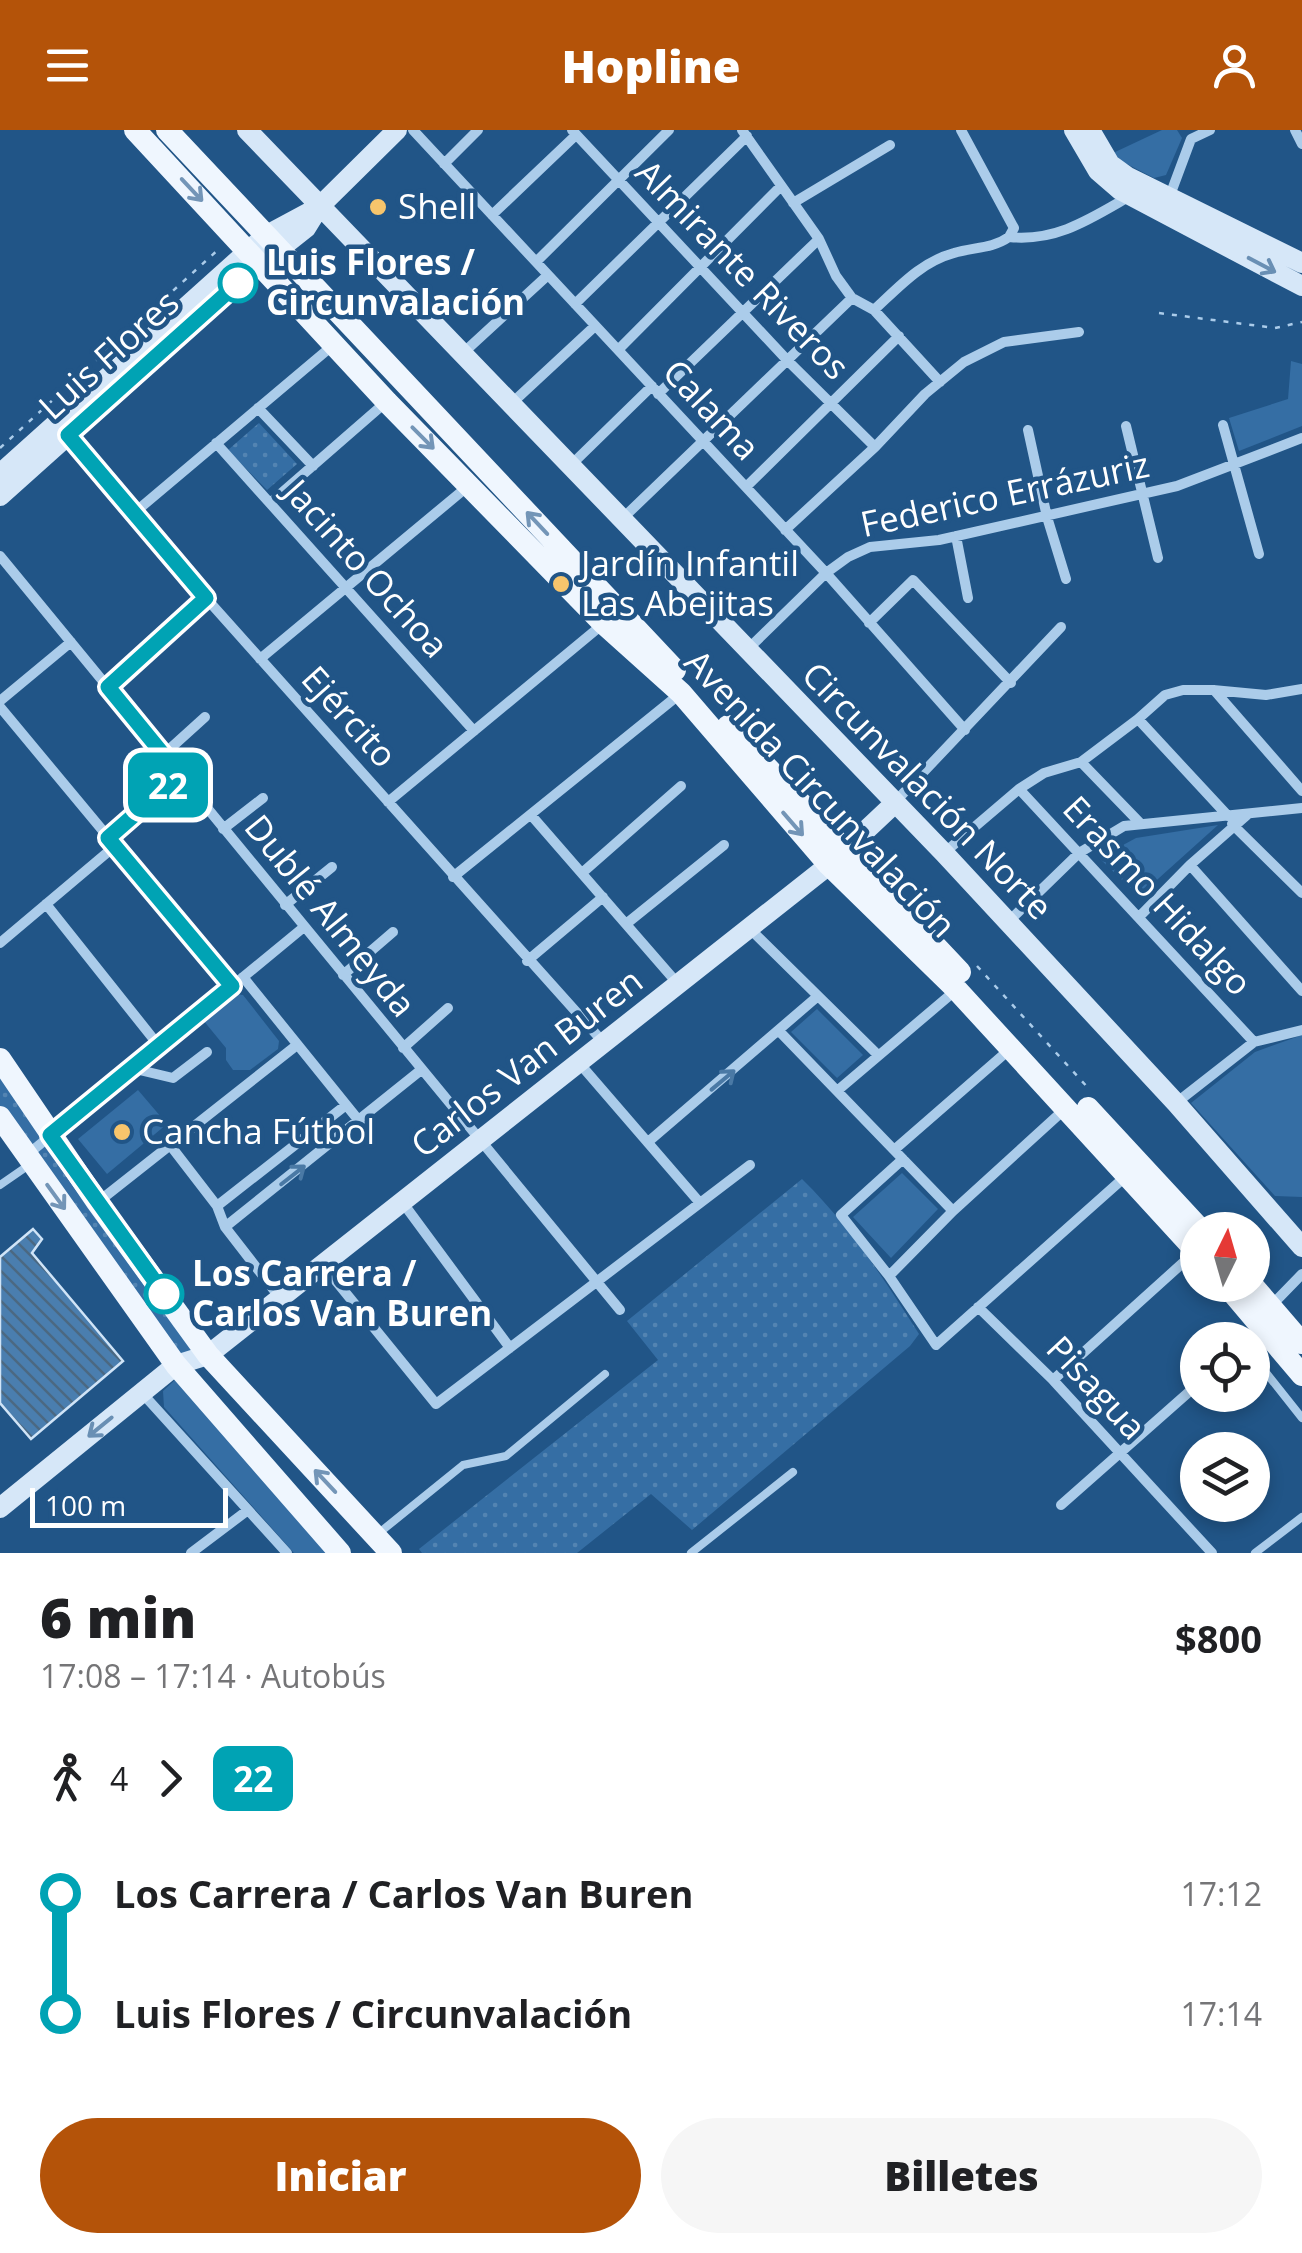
<!DOCTYPE html>
<html lang="es">
<head>
<meta charset="utf-8">
<style>
	:root { --surface:#fff; --page:#f6f6f6; --text:#202124; --muted:#757577; --accent:#b45309 }
	body { margin:0; font-family:"Open Sans",sans-serif; background:var(--page); color:var(--text); height:100vh; display:flex; flex-direction:column; font-size:38px; white-space:nowrap }
	* { box-sizing:border-box; margin:0 }
	p { font-size:32px; color:var(--muted) }
	.icon { flex:none; width:55px; height:55px; fill:none; stroke:currentColor; stroke-width:2; stroke-linecap:round; stroke-linejoin:round }
	.map { position:relative; height:1423px; overflow:hidden }
	.side { display:flex; flex-direction:column; background:var(--surface); flex:1 }
	.side>* { flex:none }
	.badge { padding:0 20px; border-radius:15px; font-size:35px; line-height:65px }
	.needle { width:65px; rotate:5deg }
	.tools { position:absolute; left:1180px; top:1082px; display:grid; gap:20px }
	.tools a { display:grid; place-items:center; width:90px; height:90px; border-radius:50%; background:var(--surface); box-shadow:0 5px 15px #0003; font-size:50px }
	.scale { position:absolute; left:30px; bottom:25px; width:198px; box-sizing:border-box; padding-left:10px; border:5px solid #fff; border-top:0; font-size:28px; line-height:35px; white-space:nowrap; color:#fff; -webkit-text-stroke:8px #215587; paint-order:stroke }
	.map>.badge { position:absolute; translate:-50% -50%; box-shadow:0 0 0 5px #fff }
	.legs { display:flex; align-items:center; gap:15px; height:110px; padding:0 40px; font-size:32px }
	.legs p { margin-inline-start:auto }
	.head { display:flex; align-items:center; justify-content:space-between; height:170px; padding:0 40px }
	h1 { font-size:55px; font-weight:800; line-height:75px }
	.primary-button { display:flex; gap:20px; margin-top:auto; padding:20px 40px }
	.primary-button a { flex:1; height:115px; border-radius:60px; background:var(--accent); color:#fff; font-size:40px; font-weight:800; line-height:115px; text-align:center }
	.primary-button a+a { background:var(--page); color:var(--text) }
	ul { padding:0 40px; list-style:none }
	li { display:flex; align-items:center; gap:35px; height:120px; font-size:38px }
	li i { display:grid; place-items:center; width:15px; height:100%; margin:0 12px; background:currentColor }
	li i::after { content:''; width:25px; height:25px; margin:-12px; border:8px solid; border-radius:50%; background:var(--surface) }
	li p { margin-inline-start:auto }
	li:first-child i { background:linear-gradient(#0000 50%,currentColor 0) }
	li:last-child i { background:linear-gradient(currentColor 50%,#0000 0) }
	header { display:flex; justify-content:space-between; align-items:center; height:130px; padding:0 40px; background:var(--accent); color:#fff; font-size:45px; font-weight:800 }
	.map>svg:first-child { display:block }
	.grass { fill:url(#grass-dots) }
	.park { fill:#356ea4 }
	.building { fill:url(#building-back-hatch); stroke:#d0e4f7; stroke-width:2.5 }
	.lines { fill:none; stroke-linecap:round; stroke-linejoin:round }
	.path { stroke:#abccea; stroke-width:2.5; stroke-dasharray:5 8; stroke-linecap:butt }
	.lane { stroke:#abccea; stroke-width:8 }
	.street { stroke:#abccea; stroke-width:10 }
	.secondary { stroke:#d6e7f8; stroke-width:20 }
	.primary { stroke:#eff6fe; stroke-width:22 }
	.oneway { stroke:#7395b7 }
	.oneway2 { stroke:#698fb4 }
	.oneway3 { stroke:#4a79a5 }
	.line-1-casing { stroke:#fff; stroke-width:22 }
	.line-1 { stroke:#00a3b4; stroke-width:15 }
	.poi-dot { fill:#f7c56c; stroke:#215587; stroke-width:4 }
	.stop-1-dot { fill:#fff; stroke:#00a3b4; stroke-width:5 }
	.labels { text-anchor:middle; stroke-width:9; stroke-linejoin:round; paint-order:stroke }
	.poi-label { font-size:35px; fill:#fff; stroke:#215587; text-anchor:start }
	.stop-label { font-size:35px; font-weight:bold; fill:#fff; stroke:#215587; text-anchor:start }
	.street-label { font-size:35px; fill:#fff; stroke:#215587 }
</style>
</head>
<body>
<header><svg class="icon" aria-label="menu" viewBox="0 0 24 24"><path d="M4 6h16M4 12h16M4 18h16"/></svg>Hopline<svg class="icon" aria-label="person" viewBox="0 0 24 24"><circle cx="12" cy="8" r="4"/><path d="M4 21q1-7 8-7t8 7"/></svg></header>
<div class="map">
<svg width="1302" height="1423" viewBox="0 0 1302 1423">
	<defs>
		<pattern id="grass-dots" width="8" height="8" patternUnits="userSpaceOnUse" patternTransform="scale(2.5)"><rect width="8" height="8" fill="#356ea4"/><path d="M2 2h.1M6 6h.1" fill="none" stroke="#5384b2" stroke-width="1.8" stroke-linecap="round"/></pattern>
		<pattern id="building-back-hatch" width="6" height="6" patternUnits="userSpaceOnUse" patternTransform="scale(2.5)"><rect width="6" height="6" fill="#4a7eaf"/><path d="M-1 5l2 2M0 0l6 6M5-1l2 2" fill="none" stroke="#4b6882"/></pattern>
	</defs>
	<rect width="100%" height="100%" fill="#215587"/>
	<!-- grass -->
	<path class="grass" d="M259,293l38,41 -30,26 -39,-40z
		M0,936l201,284 -24,10 -177,-250z
		M802,1049c47,46 82,100 117,155l-9,12 -218,184 -41,-36 -74,59h-155l-3,-4 239,-189 -31,-39z"/>
	<!-- park -->
	<path class="park" d="M1162,0h15l5,8 -16,37 -12,3 -31,-16 -10,-9z
		M1291,231l11,3v62l-63,25 -10,-33 59,-19z
		M1218,695l-79,71 -40,-38 37,-20z
		M235,864l8,1 36,46 -1,8 -28,21h-17l-7,-10v-12l-23,-28z
		M817,879l46,46 -26,23 -46,-46z
		M1302,905v162l-27,-1 -84,-93 64,-51z
		M138,960l29,34 -60,50 -29,-35z
		M902,1043l36,36 -47,49 -38,-41z
		M175,1250l160,173h-41l-130,-146 -1,-16z"/>
	<!-- building -->
	<path class="building" d="M33,1099l9,10 -10,14 91,108 -92,78 -31,-36v-146z"/>
	<g class="lines">
		<!-- path -->
		<path class="path" d="M1159,183l116,15 27,-6
			M0,318l220,-200
			M877,725l21,24
			M977,836l113,124"/>
		<!-- lane -->
		<path class="lane" d="M0,1055l29,-20
			M1252,1225l50,63
			M379,1403l84,-68 43,-9 99,-82
			M691,1423l102,-81
			M1255,1423l47,-36"/>
		<!-- street -->
		<path class="street" d="M413,0l413,443 139,157
			M572,0l216,231 87,86
			M742,0l77,109 17,37 16,22 22,12 66,72
			M961,0l53,98 -5,9
			M1295,0l7,14
			M444,34l34,-34
			M1169,68l22,-59 19,-9
			M793,73l97,-58
			M492,85l84,-80
			M536,132l133,-132
			M575,174l172,-168
			M874,180c25,-23 47,-48 80,-57 19,-6 38,-4 55,-16 47,5 81,-18 121,-41
			M618,220l163,-164
			M462,224l86,-79
			M658,264l161,-155
			M512,273l83,-77
			M258,278l55,58
			M1223,295l36,129
			M1126,296l32,132
			M1028,300l19,87 19,62
			M67,303l139,165 398,445
			M216,313l258,288
			M570,336l82,-80
			M746,357l153,-151
			M270,373l116,-101
			M134,383l198,-167
			M622,389l230,-221
			M785,400l90,-83 50,-53 39,-32 40,-20 75,-10
			M956,406l12,62
			M0,426l620,754
			M869,493l44,-43 98,103
			M748,519l78,-76 22,-16 22,-10 69,-7 238,-54 125,-48
			M260,529l207,-172
			M108,557l98,-89
			M1214,560l88,101
			M0,571l71,-59
			M0,577l232,279
			M1138,589l90,97
			M163,625l42,-38
			M1081,632l60,62
			M1019,659l235,253
			M388,672l215,-178
			M895,672l166,-175
			M531,685l147,169
			M1232,694l70,69
			M223,699l40,-31
			M107,708l72,-63
			M944,723l75,-64 25,-16 37,-11 57,-43 27,-24 18,-5h30l53,5 36,-6
			M1190,735l112,126
			M582,743l99,-87
			M453,747l228,-184
			M46,774l113,142
			M285,775l47,-38
			M1139,787l51,-52 57,-50
			M1008,792l71,-69 45,-27 178,-18
			M626,794l98,-79
			M749,798l129,127
			M0,813l115,-97
			M527,831l76,-64
			M343,845l50,-43
			M243,847l117,145
			M780,902l173,179
			M403,918l45,-40
			M580,934l120,139
			M131,938l42,10 34,-26
			M837,961l119,-101
			M1176,973l78,-61 48,-12
			M648,1012l170,-146
			M170,1015l47,61 8,21 55,71
			M894,1020l116,-101
			M27,1025l277,-228
			M903,1029l-62,56 48,61 47,69 190,-169
			M98,1072l199,-157
			M403,1073l107,145
			M217,1076l129,-101
			M225,1097l196,-157
			M323,1135l113,139 314,-239
			M889,1146l64,-65 113,-103
			M978,1177l75,73 159,173
			M1270,1177l32,-33
			M1053,1250l143,-129
			M142,1263l145,160
			M1061,1375l137,-121
			M191,1423l57,-43"/>
		<!-- secondary -->
		<path class="secondary" d="M247,0l697,723 232,250 126,144
			M1074,0l24,41 22,19 182,96
			M1090,0l20,34 18,13 174,86
			M0,344l265,-238 54,-29
			M0,366l249,-223 57,-45 13,-21 78,-77
			M0,1378l176,-143 32,-10 621,-490 66,-62"/>
		<!-- primary -->
		<path class="primary" d="M135,0l252,272 216,221 78,70 148,172 128,125 241,263
			M167,0l508,540
			M728,596l232,246
			M0,929l97,143 111,153 183,198
			M1088,978l113,122
			M0,987l176,248 164,188
			M1226,1155l76,90
			M1252,1155l50,58"/>
	</g>
	<!-- one-way arrows -->
	<defs><path id="oneway-shaft" d="M-6 0H5M1.5-3L5.5 0L1.5 3" fill="none" stroke-width="1.6" stroke-linecap="round" stroke-linejoin="round" transform="scale(2.5)"/></defs>
	<g class="oneway">
		<use href="#oneway-shaft" transform="translate(192 60) rotate(47)"/>
		<use href="#oneway-shaft" transform="translate(423 308) rotate(45)"/>
		<use href="#oneway-shaft" transform="translate(537 393) rotate(-133)"/>
		<use href="#oneway-shaft" transform="translate(793 694) rotate(49)"/>
		<use href="#oneway-shaft" transform="translate(56 1067) rotate(54)"/>
		<use href="#oneway-shaft" transform="translate(325 1351) rotate(-133)"/>
	</g>
	<g class="oneway2">
		<use href="#oneway-shaft" transform="translate(1262 135) rotate(28)"/>
		<use href="#oneway-shaft" transform="translate(100 1297) rotate(141)"/>
	</g>
	<g class="oneway3">
		<use href="#oneway-shaft" transform="translate(723 950) rotate(-40)"/>
		<use href="#oneway-shaft" transform="translate(293 1045) rotate(-38)"/>
	</g>
	<g class="lines">
		<!-- line-1 casing -->
		<g class="line-1-casing">
			<path id="line-1" d="M164,1164l-114,-159 182,-149 -124,-148 72,-63 -72,-88 98,-89 -138,-163 170,-152"/>
		</g>
		<!-- line-1 -->
		<use href="#line-1" class="line-1"/>
	</g>
	<!-- markers -->
	<g class="poi-dot">
		<circle cx="378" cy="77" r="10"/>
		<circle cx="561" cy="454" r="10"/>
		<circle cx="122" cy="1002" r="10"/>
	</g>
	<g class="stop-1-dot">
		<circle cx="238" cy="153" r="18"/>
		<circle cx="164" cy="1164" r="18"/>
	</g>
	<g class="labels">
		<!-- poi labels -->
		<g class="poi-label">
			<text x="398" y="89">Shell</text>
			<text x="581" y="446">Jardín Infantil<tspan x="581" dy="40">Las Abejitas</tspan></text>
			<text x="142" y="1014">Cancha Fútbol</text>
		</g>
		<!-- stop labels -->
		<g class="stop-label">
			<text x="266" y="145">Luis Flores /<tspan x="266" dy="40">Circunvalación</tspan></text>
			<text x="192" y="1156">Los Carrera /<tspan x="192" dy="40">Carlos Van Buren</tspan></text>
		</g>
		<!-- street labels -->
		<g class="street-label">
			<text transform="translate(742 140) rotate(46)" y="12">Almirante Riveros</text>
			<text transform="translate(109 225) rotate(-42)" y="12">Luis Flores</text>
			<text transform="translate(711 280) rotate(47)" y="12">Calama</text>
			<text transform="translate(1005 365) rotate(-12)" y="12">Federico Errázuriz</text>
			<text transform="translate(366 439) rotate(48)" y="12">Jacinto Ochoa</text>
			<text transform="translate(349 587) rotate(48)" y="12">Ejército</text>
			<text transform="translate(927 661) rotate(46)" y="12">Circunvalación Norte</text>
			<text transform="translate(820 664) rotate(47)" y="12">Avenida Circunvalación</text>
			<text transform="translate(1157 766) rotate(47)" y="12">Erasmo Hidalgo</text>
			<text transform="translate(330 786) rotate(51)" y="12">Dublé Almeyda</text>
			<text transform="translate(527 933) rotate(-38)" y="12">Carlos Van Buren</text>
			<text transform="translate(1096 1258) rotate(47)" y="12">Pisagua</text>
		</g>
	</g>
</svg>
<div class="tools">
<a><svg class="needle" viewBox="-14 -14 28 28"><path d="M0-13l5 13h-10z" fill="#e53935"/><path d="M0 13l5-13h-10z" fill="#757577"/></svg></a>
<a><svg class="icon" aria-label="locate" viewBox="0 0 24 24"><circle cx="12" cy="12" r="6"/><path d="M12 2v4M12 18v4M2 12h4M18 12h4"/></svg></a>
<a><svg class="icon" aria-label="layers" viewBox="0 0 24 24"><path d="M12 4l9 5-9 5-9-5zM3 14l9 5 9-5"/></svg></a>
</div>
<div class="scale">100 m</div>
<b class="badge" style="left:168px;top:655px;background:#00a3b4;color:#fff">22</b>
</div>
<section class="side">
<div class="head"><div><h1>6 min</h1><p>17:08 – 17:14 · Autobús</p></div><b>$800</b></div>
<div class="legs"><svg class="icon" aria-label="walk" viewBox="0 0 24 24"><circle cx="13" cy="4" r="2"/><path d="M13 8l-2 6 4 7M11 14l-3 7M7 12l3-4h3l4 4"/></svg>4<svg class="icon" aria-label="forward" viewBox="0 0 24 24"><path d="M9 5l7 7-7 7"/></svg><b class="badge" style="background:#00a3b4;color:#fff">22</b></div>
<ul>
<li><i style="color:#00a3b4"></i><b>Los Carrera / Carlos Van Buren</b><p>17:12</p></li>
<li><i style="color:#00a3b4"></i><b>Luis Flores / Circunvalación</b><p>17:14</p></li>
</ul>
<div class="primary-button"><a>Iniciar</a><a>Billetes</a></div>
</section>
</body>
</html>
